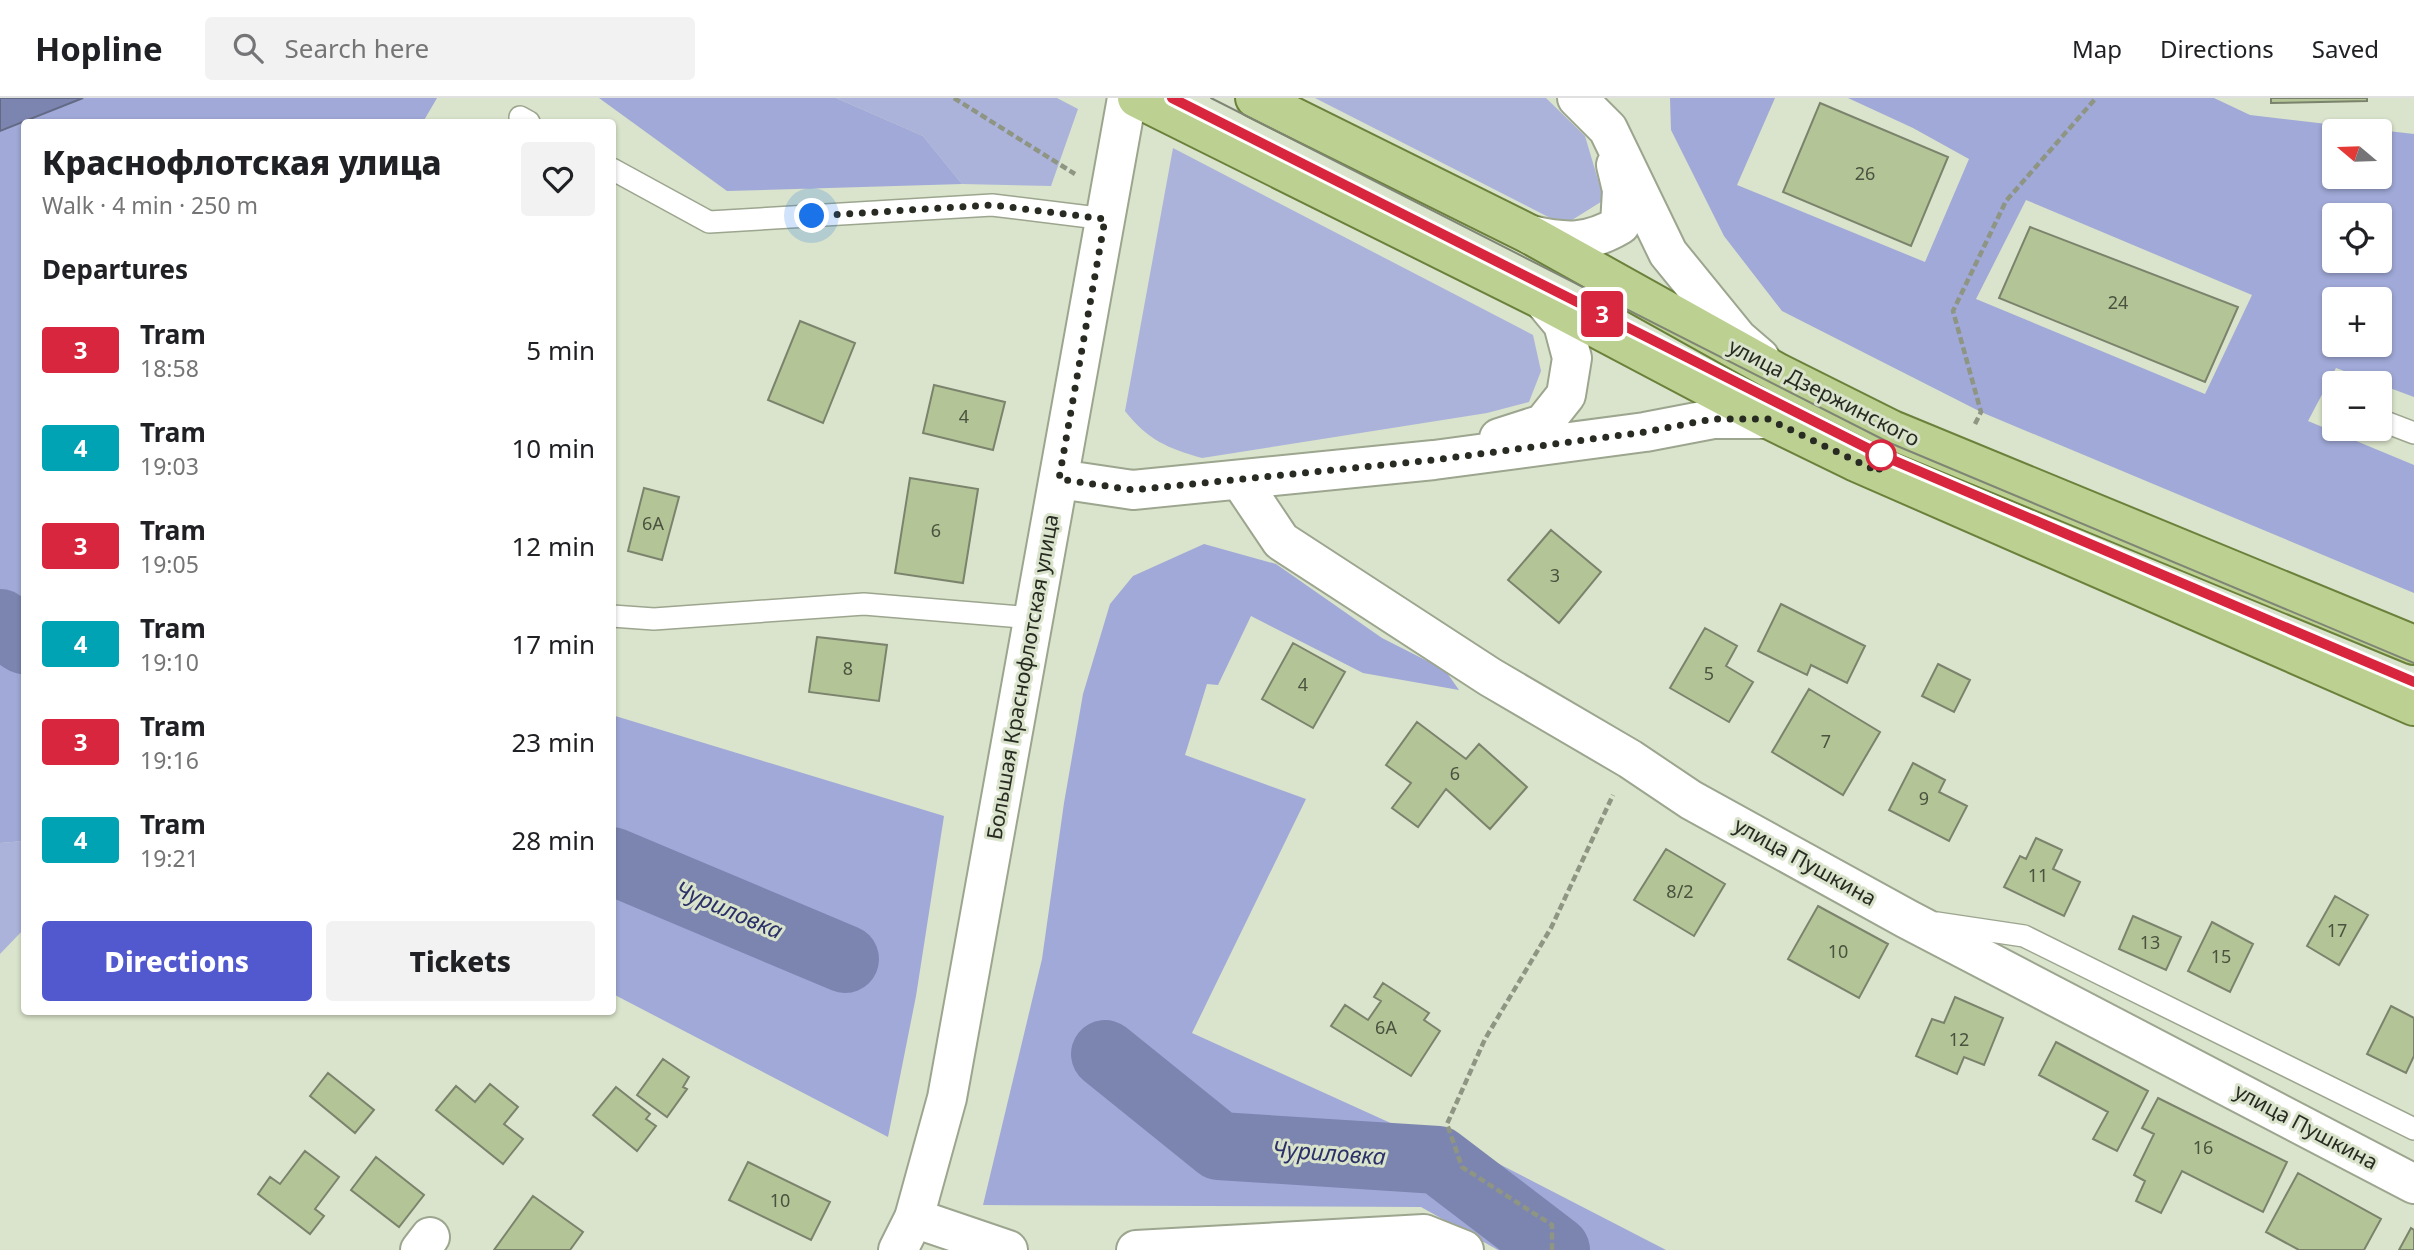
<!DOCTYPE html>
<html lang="en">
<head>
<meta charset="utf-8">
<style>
	:root { --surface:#fff; --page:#f2f2f2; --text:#202124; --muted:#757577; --line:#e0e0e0; --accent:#5259cf }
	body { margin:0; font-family:"Noto Sans",sans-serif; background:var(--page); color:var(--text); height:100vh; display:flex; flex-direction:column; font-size:26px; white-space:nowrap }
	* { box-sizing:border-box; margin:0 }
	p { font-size:23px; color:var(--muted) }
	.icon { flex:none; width:38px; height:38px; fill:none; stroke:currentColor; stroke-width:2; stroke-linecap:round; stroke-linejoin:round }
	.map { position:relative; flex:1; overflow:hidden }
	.drawer { position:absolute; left:21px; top:21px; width:595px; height:896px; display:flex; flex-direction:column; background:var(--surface); border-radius:7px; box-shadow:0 2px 5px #0004 }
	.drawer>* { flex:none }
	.badge { padding:0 14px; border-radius:5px; font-size:24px; line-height:46px }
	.needle { width:46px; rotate:289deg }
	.fabs { position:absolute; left:2322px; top:21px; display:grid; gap:14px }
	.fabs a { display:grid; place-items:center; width:70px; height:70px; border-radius:7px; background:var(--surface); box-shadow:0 2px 5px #0004; font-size:35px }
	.you { position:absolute; width:35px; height:35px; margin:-18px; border:5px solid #fff; border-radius:50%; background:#1a73e8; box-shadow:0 0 0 10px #1a73e833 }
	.map>.badge { position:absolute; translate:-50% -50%; box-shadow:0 0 0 4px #fff }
	h2 { padding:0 21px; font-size:26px; line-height:63px }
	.round { display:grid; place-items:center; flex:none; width:74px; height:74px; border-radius:7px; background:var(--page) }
	.overview { display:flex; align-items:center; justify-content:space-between; height:119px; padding:0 21px }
	h1 { font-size:33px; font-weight:800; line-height:52px }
	.action { display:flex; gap:14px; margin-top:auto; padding:14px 21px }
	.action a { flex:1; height:80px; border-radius:7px; background:var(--accent); color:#fff; font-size:28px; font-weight:800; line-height:80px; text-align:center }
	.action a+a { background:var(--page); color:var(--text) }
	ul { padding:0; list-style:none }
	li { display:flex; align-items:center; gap:21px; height:98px; padding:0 21px }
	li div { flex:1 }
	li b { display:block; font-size:26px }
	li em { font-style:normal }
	li .badge { min-width:77px; font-weight:700; text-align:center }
	header { display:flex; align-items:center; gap:42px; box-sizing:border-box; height:98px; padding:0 35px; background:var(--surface); border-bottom:2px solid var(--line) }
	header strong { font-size:33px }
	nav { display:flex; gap:38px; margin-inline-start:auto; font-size:24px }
	.search { width:490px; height:63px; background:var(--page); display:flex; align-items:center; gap:18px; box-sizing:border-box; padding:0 24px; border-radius:7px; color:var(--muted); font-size:26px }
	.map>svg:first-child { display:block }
	.green { fill:#abb3db }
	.forest { fill:#a0a9d7; fill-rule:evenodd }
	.water { fill:#7c85b0; stroke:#636a85; stroke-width:2 }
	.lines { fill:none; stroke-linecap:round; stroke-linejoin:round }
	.river { stroke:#7c85b0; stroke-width:68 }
	.building { fill:#b3c596; stroke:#7b836d; stroke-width:2 }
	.service-casing { stroke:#9ca58e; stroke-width:24 }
	.minor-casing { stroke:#9ca58e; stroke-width:42 }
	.secondary-casing { stroke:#9ca58e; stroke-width:42 }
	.primary-casing { stroke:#6b813b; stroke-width:42 }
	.path { stroke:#8e9583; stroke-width:4.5; stroke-dasharray:7 3.5; stroke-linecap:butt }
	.service { stroke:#fff; stroke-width:21 }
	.minor { stroke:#fff; stroke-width:38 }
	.secondary { stroke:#fff; stroke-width:38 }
	.primary { stroke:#bcd091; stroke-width:38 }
	.tram { stroke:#7f8574; stroke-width:2 }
	.line-casing { stroke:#fff; stroke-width:16 }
	.line { stroke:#d7263d; stroke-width:10 }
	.walk { stroke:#282b22; stroke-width:7; stroke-dasharray:0 12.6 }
	.stop-dot { fill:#fff; stroke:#d7263d; stroke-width:3.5 }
	.labels { text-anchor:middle; stroke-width:6; stroke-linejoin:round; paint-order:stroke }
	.number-label { font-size:18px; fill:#4b523f }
	.street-label { font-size:21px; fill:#282b22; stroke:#dae3cb }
	.water-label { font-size:23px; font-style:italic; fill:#2a3068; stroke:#dae3cb }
</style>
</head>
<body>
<header>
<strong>Hopline</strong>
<div class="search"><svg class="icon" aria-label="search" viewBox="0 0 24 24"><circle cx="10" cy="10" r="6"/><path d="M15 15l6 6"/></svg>Search here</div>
<nav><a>Map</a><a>Directions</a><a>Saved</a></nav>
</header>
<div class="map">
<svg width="2414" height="1152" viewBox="0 0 2414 1152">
	<rect width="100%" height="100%" fill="#dae3cb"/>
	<!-- green -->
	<path class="green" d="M836,0h221l21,11 -27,77 -89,-2 -39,-48z
		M1315,0h231l39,38 19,64 -40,25z
		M1173,50l360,187 8,36 -12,31 -42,11 -285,45c-35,-10 -54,-18 -77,-47z
		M24,743v88l-24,25v-111z"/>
	<!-- forest -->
	<path class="forest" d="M83,0h354l-14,24h-399v719l-24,2v-712z
		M599,0h237l87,38 39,48 -235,7z
		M1670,0h105l-38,87 188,77 44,-103 -56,-31 -65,-30h366l36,17 164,19v263l-78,-29 -28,53 106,44v128l-433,-181 -199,-101 -58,-75 -53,-106zM2380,33v46h-46v-46zM2026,102l226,95 -47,99 -229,-95zM2380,117v46h-46v-46zM2334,201h46v46h-46z
		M1204,446l72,20 106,74 63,32 14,20 -96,-17 -112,-57 -33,69 -11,-1 -22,71 121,44 -114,234 236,107 42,9 196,101h-168l-77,-43 -438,-2 59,-246 22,-156 19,-109 27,-90 23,-28z
		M612,617l332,101 -28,180 -28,141 -275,-143z"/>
	<!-- water -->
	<path class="water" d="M0,0h83l-83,33z"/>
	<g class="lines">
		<!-- river -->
		<path class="river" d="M0,525l24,17
			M612,763l233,98
			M1105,956l114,92 219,14 118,90"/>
	</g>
	<!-- building -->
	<path class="building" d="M2271,0h96v3l-96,2z
		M1820,5l128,54 -37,89 -128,-54z
		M2030,129l208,80 -33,75 -206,-84z
		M800,223l55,22 -32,80 -55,-23z
		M934,287l71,17 -12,48 -70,-17z
		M910,380l68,11 -15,94 -68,-10z
		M644,390l35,9 -17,63 -34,-9z
		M1551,432l50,42 -42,51 -51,-43z
		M1781,506l84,42 -18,37 -36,-18 -4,10 -49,-24z
		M1705,530l32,18 -11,20 27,16 -24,40 -59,-34z
		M817,539l70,8 -8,56 -70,-9z
		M1293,545l52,29 -32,56 -51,-29z
		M1938,566l32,16 -16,32 -32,-16z
		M1809,591l71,43 -37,63 -71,-43z
		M1417,624l49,37 13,-15 48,43 -37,42 -44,-40 -28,38 -26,-19 19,-25 -25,-18z
		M1913,665l32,17 -6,12 28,14 -18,35 -60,-31z
		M2036,740l26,12 -9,19 27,13 -16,34 -60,-29 16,-31 6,3z
		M1666,751l59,35 -31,52 -60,-36z
		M2335,798l33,19 -29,50 -32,-19z
		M1818,808l70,38 -29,54 -71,-39z
		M2133,818l48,21 -15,33 -47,-21z
		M2212,824l41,22 -23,48 -42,-21z
		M1383,885l46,30 -5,7 16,11 -29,45 -80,-50 14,-21 23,15 13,-19 -7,-4z
		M1955,899l48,21 -19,47 -20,-8 -7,17 -41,-18 16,-37 12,4z
		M2391,908l23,12v38l-8,17 -39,-19z
		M2056,944l92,49 -31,60 -24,-12 15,-27 -69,-37z
		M663,961l26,18 -6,10 4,2 -20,28 -30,-22z
		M328,975l46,37 -19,23 -45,-37z
		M490,986l28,23 -14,17 19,15 -20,25 -67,-54 20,-24 19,16z
		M616,989l34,27 -4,5 10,7 -19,25 -44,-36z
		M2158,1000l129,64 -24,50 -81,-41 -21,42 -25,-12 9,-20 -11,-6 20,-41 -12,-6z
		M305,1053l34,26 -24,32 9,7 -14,18 -52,-40 12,-17 10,7z
		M376,1059l48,38 -25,32 -48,-37z
		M748,1064l82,40 -19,38 -82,-40z
		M2298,1075l83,46 -17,31h-65l-33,-18z
		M533,1098l50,36 -13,18h-76z
		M2411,1130l3,2v20h-15z"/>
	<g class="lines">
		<!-- service casing -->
		<g class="service-casing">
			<path id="service" d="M520,19l9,5
				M612,71l97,53 283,-17 114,14
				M2380,322l34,13
				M612,518l42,3 210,-15 170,14
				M1937,825l87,13 390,193"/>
		</g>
		<!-- minor casing -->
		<g class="minor-casing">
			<path id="minor" d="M1240,382l41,61 209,136 140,82 61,41 216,119 507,265
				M914,1120l94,32
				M420,1152l10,-13
				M1136,1152l288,-16 40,16"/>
		</g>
		<!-- secondary casing -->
		<g class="secondary-casing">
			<path id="secondary" d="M1577,0l31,31 60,124 70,86 22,19
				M1531,137c35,8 57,9 89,-10l2,-35 -6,-25
				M1499,340l44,-14 23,-29 6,-37 -9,-34 -20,-24
				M1059,381l74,11 301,-30 211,-28 68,-13h55
				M898,1152l16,-32 33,-120 180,-1000"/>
		</g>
		<!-- primary casing -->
		<g class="primary-casing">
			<path id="primary" d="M1137,0l406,202 225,119 86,42 560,245
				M1255,0l276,137 247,138 114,57 522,215"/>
		</g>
		<!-- path -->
		<path class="path" d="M954,0l121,76
			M1975,326l6,-12 -28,-101 53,-110 90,-103
			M1552,1152v-25l-90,-58 -15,-43 38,-85 66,-111 62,-133"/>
		<!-- service -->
		<use href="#service" class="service"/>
		<!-- minor -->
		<use href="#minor" class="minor"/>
		<!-- secondary -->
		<use href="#secondary" class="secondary"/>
		<!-- primary -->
		<use href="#primary" class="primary"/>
		<!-- tram -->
		<path class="tram" d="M1172,0l709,357 533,226
			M1211,0l679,345 524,220"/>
	</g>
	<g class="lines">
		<!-- line casing -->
		<g class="line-casing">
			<path id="line" d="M1172,0l709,357 533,227"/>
		</g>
		<!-- line -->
		<use href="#line" class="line"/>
		<!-- walk -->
		<path class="walk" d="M812,118l180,-11 113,14 -46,260 74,11 301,-30 211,-28 68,-13h55l111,53 2,-17"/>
	</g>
	<!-- markers -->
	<circle class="stop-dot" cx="1881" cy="357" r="14"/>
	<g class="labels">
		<!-- number labels -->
		<g class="number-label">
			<text x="1865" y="82">26</text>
			<text x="2118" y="211">24</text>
			<text x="964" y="325">4</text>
			<text x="653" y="432">6А</text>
			<text x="936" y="439">6</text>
			<text x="1555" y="484">3</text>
			<text x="848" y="577">8</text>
			<text x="1709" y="582">5</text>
			<text x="1303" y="593">4</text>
			<text x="1826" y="650">7</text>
			<text x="1455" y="682">6</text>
			<text x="1924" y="707">9</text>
			<text x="2038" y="784">11</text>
			<text x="1680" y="800">8/2</text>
			<text x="2337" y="839">17</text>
			<text x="2150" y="851">13</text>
			<text x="1838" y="860">10</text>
			<text x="2221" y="865">15</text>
			<text x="1386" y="936">6А</text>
			<text x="1959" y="948">12</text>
			<text x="2203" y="1056">16</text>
			<text x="780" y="1109">10</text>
		</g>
		<!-- street labels -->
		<g class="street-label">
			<text transform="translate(1824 295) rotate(27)" y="7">улица Дзержинского</text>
			<text transform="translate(1023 579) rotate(-80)" y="7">Большая Краснофлотская улица</text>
			<text transform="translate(1805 764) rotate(29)" y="7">улица Пушкина</text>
			<text transform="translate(2306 1029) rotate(28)" y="7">улица Пушкина</text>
		</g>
		<!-- water labels -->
		<g class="water-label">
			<text transform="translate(729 812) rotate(23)" y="8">Чуриловка</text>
			<text transform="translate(1329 1055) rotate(4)" y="8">Чуриловка</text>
		</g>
	</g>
</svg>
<div class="fabs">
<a><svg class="needle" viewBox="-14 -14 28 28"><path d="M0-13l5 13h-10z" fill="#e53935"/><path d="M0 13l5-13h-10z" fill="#757577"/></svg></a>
<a><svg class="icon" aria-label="locate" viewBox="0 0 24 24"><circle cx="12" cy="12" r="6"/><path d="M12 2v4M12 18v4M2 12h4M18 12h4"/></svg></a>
<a>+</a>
<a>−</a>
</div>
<div class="you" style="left:812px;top:118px"></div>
<b class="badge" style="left:1602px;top:216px;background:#d7263d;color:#fff">3</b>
<section class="drawer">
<div class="overview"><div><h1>Краснофлотская улица</h1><p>Walk · 4 min · 250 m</p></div><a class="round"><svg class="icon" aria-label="heart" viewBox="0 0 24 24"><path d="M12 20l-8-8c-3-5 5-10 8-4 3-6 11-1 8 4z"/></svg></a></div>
<h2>Departures</h2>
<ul>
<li><span class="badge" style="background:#d7263d;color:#fff">3</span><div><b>Tram</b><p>18:58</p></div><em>5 min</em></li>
<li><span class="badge" style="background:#00a3b4;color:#fff">4</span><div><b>Tram</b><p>19:03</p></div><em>10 min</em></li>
<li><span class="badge" style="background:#d7263d;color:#fff">3</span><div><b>Tram</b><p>19:05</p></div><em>12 min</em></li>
<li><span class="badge" style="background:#00a3b4;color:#fff">4</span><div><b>Tram</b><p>19:10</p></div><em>17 min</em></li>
<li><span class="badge" style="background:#d7263d;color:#fff">3</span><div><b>Tram</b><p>19:16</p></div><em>23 min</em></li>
<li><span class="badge" style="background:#00a3b4;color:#fff">4</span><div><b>Tram</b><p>19:21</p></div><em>28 min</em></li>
</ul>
<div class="action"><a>Directions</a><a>Tickets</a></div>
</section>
</div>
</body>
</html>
